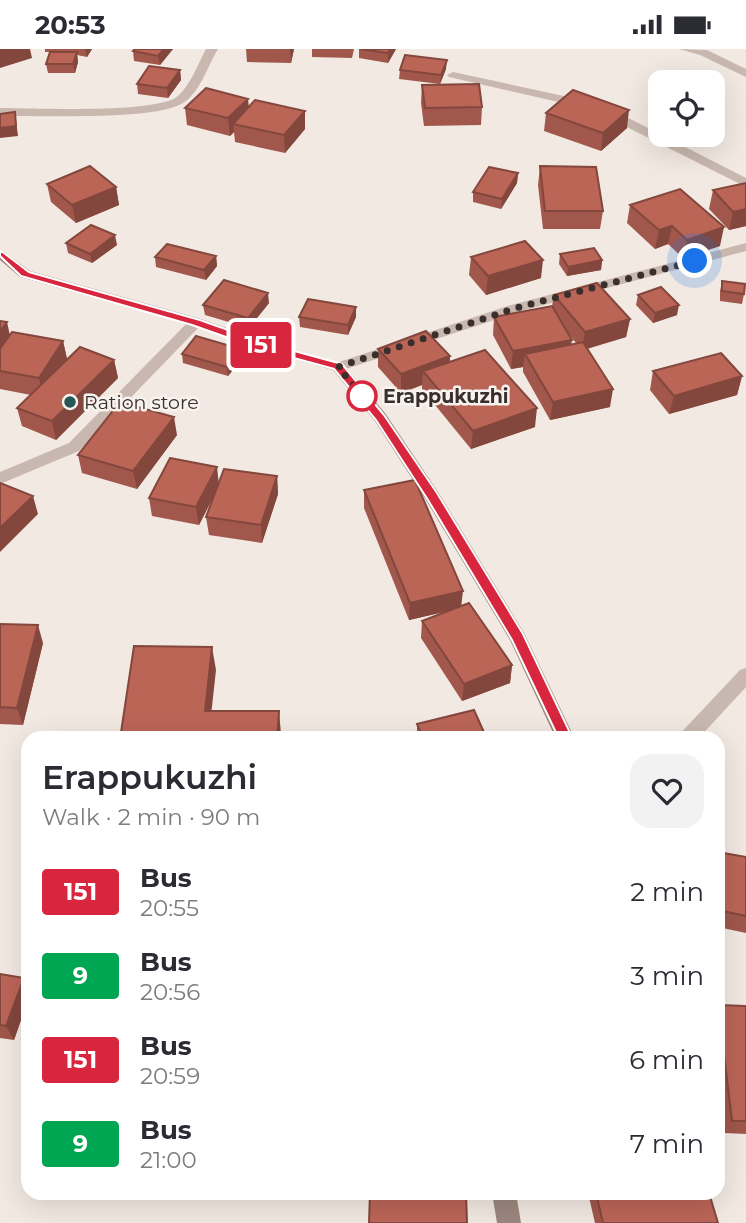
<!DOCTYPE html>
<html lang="en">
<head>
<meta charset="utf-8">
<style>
	:root { --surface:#fff; --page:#f2f2f3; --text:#2b2b33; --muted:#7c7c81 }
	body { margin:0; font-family:Montserrat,sans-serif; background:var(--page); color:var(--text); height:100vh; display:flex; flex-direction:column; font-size:26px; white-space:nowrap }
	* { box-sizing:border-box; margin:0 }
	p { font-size:23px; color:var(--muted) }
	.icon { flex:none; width:38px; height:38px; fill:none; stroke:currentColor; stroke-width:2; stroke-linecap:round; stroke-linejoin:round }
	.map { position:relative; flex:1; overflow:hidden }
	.side { position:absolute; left:21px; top:682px; width:704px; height:469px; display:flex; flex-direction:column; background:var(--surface); border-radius:21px; box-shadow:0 7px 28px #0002 }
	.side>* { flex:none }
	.badge { padding:0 14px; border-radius:5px; font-size:24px; line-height:46px }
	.fabs { position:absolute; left:648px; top:21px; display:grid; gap:14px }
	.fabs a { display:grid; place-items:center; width:77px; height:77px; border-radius:14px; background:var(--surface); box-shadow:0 7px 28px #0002; font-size:35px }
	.you { position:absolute; width:35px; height:35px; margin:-18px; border:5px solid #fff; border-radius:50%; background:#1a73e8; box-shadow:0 0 0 10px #1a73e833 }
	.map>.badge { position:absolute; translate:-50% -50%; box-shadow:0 0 0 4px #fff }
	.round { display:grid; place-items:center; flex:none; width:74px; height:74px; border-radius:21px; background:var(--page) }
	.head { display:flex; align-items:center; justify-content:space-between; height:119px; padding:0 21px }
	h1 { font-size:33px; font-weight:600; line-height:52px }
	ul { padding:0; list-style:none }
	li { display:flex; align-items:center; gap:21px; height:84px; padding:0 21px }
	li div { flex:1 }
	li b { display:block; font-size:26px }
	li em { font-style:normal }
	li .badge { min-width:77px; font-weight:700; text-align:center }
	.status { display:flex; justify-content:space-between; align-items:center; height:49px; padding:0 35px; background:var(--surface); direction:ltr }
	.status svg { height:19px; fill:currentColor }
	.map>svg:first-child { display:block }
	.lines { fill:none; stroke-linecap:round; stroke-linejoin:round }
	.minor { fill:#c9b8af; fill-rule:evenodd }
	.secondary { fill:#9d8880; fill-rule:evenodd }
	.wall { fill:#a1574b; fill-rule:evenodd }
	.shaded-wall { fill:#83473d }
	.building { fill:#bb6557; stroke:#83473d; stroke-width:2 }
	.line { fill:#d7263d; stroke:#fff; stroke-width:2 }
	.walk { stroke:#392f2c; stroke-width:7; stroke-dasharray:0 12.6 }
	.stop-dot { fill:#fff; stroke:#d7263d; stroke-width:3.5 }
	.poi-dot { fill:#255755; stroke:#f9f3ef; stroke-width:2.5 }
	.labels { text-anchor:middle; stroke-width:5; stroke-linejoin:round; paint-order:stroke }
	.stop-label { font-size:19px; font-weight:bold; fill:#392f2c; stroke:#f9f3ef; text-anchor:start }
	.poi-label { font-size:19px; fill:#392f2c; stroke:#f9f3ef; text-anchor:start }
</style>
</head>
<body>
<div class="status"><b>20:53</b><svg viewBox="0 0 49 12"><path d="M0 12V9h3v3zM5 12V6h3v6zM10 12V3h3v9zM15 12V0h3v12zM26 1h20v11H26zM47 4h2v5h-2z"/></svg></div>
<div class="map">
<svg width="746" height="1174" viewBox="0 0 746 1174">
	<rect width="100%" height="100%" fill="#f2e9e2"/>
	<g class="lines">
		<!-- minor -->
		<path class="minor" d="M206,0h12c-10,16 -18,44 -35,54 -29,18 -144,12 -183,13v-8c32,0 158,6 178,-12 13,-12 20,-32 28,-47z
			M679,0l28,1 39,19v8l-46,-22z
			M453,23l148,32 145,74v9l-153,-77 -144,-33 -2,-2z
			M746,194v8l-225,60 -178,59h-10l-2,-3 2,-3 178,-59z
			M196,269l7,4 -2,3 -122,126 -79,33v-12l69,-29 122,-124z
			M746,619v19l-48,52h-23l65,-69z"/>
		<!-- secondary -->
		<path class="secondary" d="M0,200l30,22 171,48 65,23 77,22 42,49 53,79 86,141 51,106h-19l-46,-99 -84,-140 -51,-79 -42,-51 -77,-22 -65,-23 -171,-48 -20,-17z
			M492,1144h24l5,30h-24z"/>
	</g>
	<!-- wall -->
	<path class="wall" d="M45,0h47l-5,8 -10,-2 1,7 -3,11h-27l-2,-9 4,-12h-5z
		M135,0h38l-13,16 -26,-4 -1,-10z
		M246,0h48l-3,14 -44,-1z
		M312,0h42l-2,9 -40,-1z
		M359,0h37l-8,14 -29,-5z
		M446,20l-6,15 -41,-5 1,-9z
		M180,21l1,10 -13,18 -30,-4 -1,-10z
		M422,36l60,22 -1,18 -57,1 -3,-23z
		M249,57l56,5v18l-20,24 -50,-11 -1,-10 -4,4 -43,-11 -2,-17z
		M546,64l81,15 -26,23 -57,-20z
		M540,117l63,45 -3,18h-57l-5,-44z
		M518,124l-1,10 -16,26 -28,-7v-10z
		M746,134v43l-17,4 -20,-21 4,-19z
		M47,135l69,3 3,18 -43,18 -25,-21z
		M630,156l90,41 -37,12 -15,-14 -13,5 -28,-26z
		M66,194l51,2 -25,18 -24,-10z
		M560,205l42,6 -1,10 -34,6 -8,-12z
		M216,207l1,10 -11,14 -50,-13 -1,-10z
		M471,208l70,21 -55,17 -17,-20z
		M722,232l22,13 -2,10 -22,-3v-10z
		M554,246l76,24 -4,18 -39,12 23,58 -60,13 -27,-48v-5l-12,2 -18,-34 1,-18 58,-11zM568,284l8,10 -5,1z
		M638,246l39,20 -24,8 -17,-18z
		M269,254l-20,25 -44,-13 -2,-10z
		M356,258v10l-8,18 -48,-8 -1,-10z
		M0,272l10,14 53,6 4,18 47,1 4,18 -62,62 -34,-14 -5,-18 14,-13 -31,-6z
		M378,300l72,7v6l85,65 -64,22 -49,-60v-4l-21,8 -23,-26z
		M182,305l60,5 -14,17 -45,-13z
		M653,322l89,5 -5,19 -68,19 -19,-24z
		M177,386l-40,54 -55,-16 -4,-18z
		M277,427l1,18 -16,49 -53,-8 -3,-18 9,-23 -16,31 -47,-9 -3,-18 70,-15z
		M364,441l148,175 -2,18 -48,18 -41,-63 1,-17 22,-9 -35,8 -45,-112z
		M0,575l43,19 -20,82 -23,-1z
		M417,675l70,15h-70z
		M718,803l28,5v76l-28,-6z
		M0,925l24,4 4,9v13l-14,40 -14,-2z
		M718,957h28v128l-22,-1 -6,-59z
		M588,1144h121l9,30h-123z"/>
	<!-- shaded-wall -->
	<path class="shaded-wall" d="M0,0h30l2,9 -32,10z
		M85,0h7l-5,8z
		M164,0h9l-13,16 -2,-9z
		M290,0h4l-3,14z
		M390,0h6l-8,14v-10z
		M77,3l1,10 -3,11 -2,-9z
		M447,11l-1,9 -6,15 1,-9z
		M180,21l1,10 -13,18 -1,-10z
		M248,50l2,17 -17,8 1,8 -4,4 -2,-18z
		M629,61l-2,18 -26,23 2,-18z
		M305,62v18l-20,24 -1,-18z
		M15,63l3,24 -18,2v-10z
		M518,124l-1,10 -16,26 1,-10z
		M116,138l3,18 -43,18 -4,-18z
		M746,160v17l-17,4 4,-18z
		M672,177l-4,18 -13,5 4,-19z
		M724,178l-4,19 -37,12 4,-18z
		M115,186l2,10 -25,18 -2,-9z
		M216,207l1,10 -11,14 -2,-10z
		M543,211l-2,18 -55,17 2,-19z
		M602,211l-1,10 -34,6 1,-9z
		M268,244l1,10 -20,25 -1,-10z
		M679,256l-2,10 -24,8 2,-10z
		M356,258v10l-8,18v-10z
		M630,270l-4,18 -44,13 3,-18z
		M7,273l4,18 -11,17v-26z
		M572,291l-3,18 -44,-4 -2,13 -12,2 2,-18z
		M63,292l4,18 -24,38 -4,-19z
		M241,300l1,10 -14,17 -1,-9z
		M450,307l-1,19 -26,-4 -1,14 -21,8v-19z
		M114,311l4,18 -62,62 -4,-19z
		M742,327l-5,19 -68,19 5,-18z
		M613,340l-3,18 -60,13 3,-18z
		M537,359l-2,19 -64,22 2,-18z
		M174,368l3,18 -40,54 -4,-18z
		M217,418l2,18 -20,40 -3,-18z
		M277,427l1,18 -16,49 -1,-18z
		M33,447l5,18 -38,38v-24z
		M463,542l-2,17 -52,12 1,-17z
		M38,576l5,18 -20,82 -6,-17z
		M212,598l4,23 -7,64 -4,-23z
		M512,616l-2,18 -48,18 2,-17z
		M279,662l2,23v5h-4z
		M24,929l4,9v13l-14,40 -8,-14z"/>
	<!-- building -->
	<path class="building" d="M135,0h29l-6,7 -25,-5z
		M360,0h30l-2,4z
		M50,3h27l-4,12h-27z
		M405,6l42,5 -6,15 -41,-5z
		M149,17l31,4 -13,18 -30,-4z
		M479,35l3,23 -57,1 -3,-23z
		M206,39l42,11 -20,19 -43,-10z
		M573,41l56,20 -26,23 -57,-20z
		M255,51l50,11 -21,24 -51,-11z
		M15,63l1,14 -16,2v-14z
		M90,117l26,21 -44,18 -25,-21z
		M540,117l56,1 7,44h-58z
		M489,118l29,6 -16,26 -29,-7z
		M746,134v26l-13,3 -20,-22z
		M680,140l44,38 -37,13 -15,-14 -13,4 -29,-25z
		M91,176l24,10 -25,19 -24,-11z
		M525,192l18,19 -55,16 -17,-19z
		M167,195l49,12 -12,14 -49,-13z
		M594,199l8,12 -34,7 -8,-13z
		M224,231l44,13 -20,25 -45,-13z
		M722,232l23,3 -1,10 -22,-3z
		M597,234l33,36 -45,13 -31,-37z
		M661,238l18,18 -24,8 -17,-18z
		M308,250l48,8 -8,18 -49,-8z
		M552,257l20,34 -59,11 -19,-34z
		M0,272l7,1 -7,9z
		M426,282l24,25 -49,18 -23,-25z
		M12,283l51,9 -24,37 -39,-7v-22z
		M196,287l45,13 -14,18 -45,-13z
		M583,293l30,47 -60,13 -28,-48z
		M80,298l34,13 -62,61 -35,-13z
		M485,301l52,58 -64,23 -50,-60z
		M721,304l21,23 -68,20 -21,-25z
		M120,353l54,15 -41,54 -55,-16z
		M170,409l47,9 -21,40 -47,-9z
		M224,420l53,7 -16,49 -55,-8z
		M415,431l48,111 -53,12 -46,-113z
		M0,434l33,13 -33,32z
		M469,554l43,62 -48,19 -42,-63z
		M0,575l38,1 -21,83 -17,-1z
		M134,597l78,1 -7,64h74l-2,28h-157z
		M474,661l13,29h-64l-6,-15z
		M718,803l28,5v59l-28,-6z
		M718,880l6,2 -6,27z
		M0,925l24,4 -18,48 -6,-1z
		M718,956l28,1v115h-14z
		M370,1144h96l1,30h-98z
		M596,1144h113l9,30h-115z"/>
	<!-- line -->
	<path class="line" d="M0,201l29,22 171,48 65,23 77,21 42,51 53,78 86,141 50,105 -2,4h-10l-49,-103 -84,-140 -52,-80 -42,-51 -77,-21 -65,-23 -171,-49 -21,-20z"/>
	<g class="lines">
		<!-- walk -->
		<path class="walk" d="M362,347l4,4 -28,-33 178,-59 179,-47"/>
	</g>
	<!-- markers -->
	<circle class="stop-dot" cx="362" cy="347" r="14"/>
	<circle class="poi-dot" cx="70" cy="353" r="7"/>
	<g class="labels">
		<!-- stop labels -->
		<g class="stop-label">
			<text x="383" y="354">Erappukuzhi</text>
		</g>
		<!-- poi labels -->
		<g class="poi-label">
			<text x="84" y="360">Ration store</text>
		</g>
	</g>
</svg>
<div class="fabs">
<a><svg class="icon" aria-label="locate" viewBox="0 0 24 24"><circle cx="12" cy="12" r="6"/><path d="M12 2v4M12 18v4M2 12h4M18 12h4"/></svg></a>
</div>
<div class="you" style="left:695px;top:212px"></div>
<b class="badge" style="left:261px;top:296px;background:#d7263d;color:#fff">151</b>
<section class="side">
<div class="head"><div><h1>Erappukuzhi</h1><p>Walk · 2 min · 90 m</p></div><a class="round"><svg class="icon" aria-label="heart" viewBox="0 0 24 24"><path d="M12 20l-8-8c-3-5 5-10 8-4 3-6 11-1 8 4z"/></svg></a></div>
<ul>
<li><span class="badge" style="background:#d7263d;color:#fff">151</span><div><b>Bus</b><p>20:55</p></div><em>2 min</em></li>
<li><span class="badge" style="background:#00a651;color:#fff">9</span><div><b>Bus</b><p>20:56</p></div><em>3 min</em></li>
<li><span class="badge" style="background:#d7263d;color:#fff">151</span><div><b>Bus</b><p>20:59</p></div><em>6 min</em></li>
<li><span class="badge" style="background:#00a651;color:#fff">9</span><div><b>Bus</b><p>21:00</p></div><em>7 min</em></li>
</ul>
</section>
</div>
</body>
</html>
